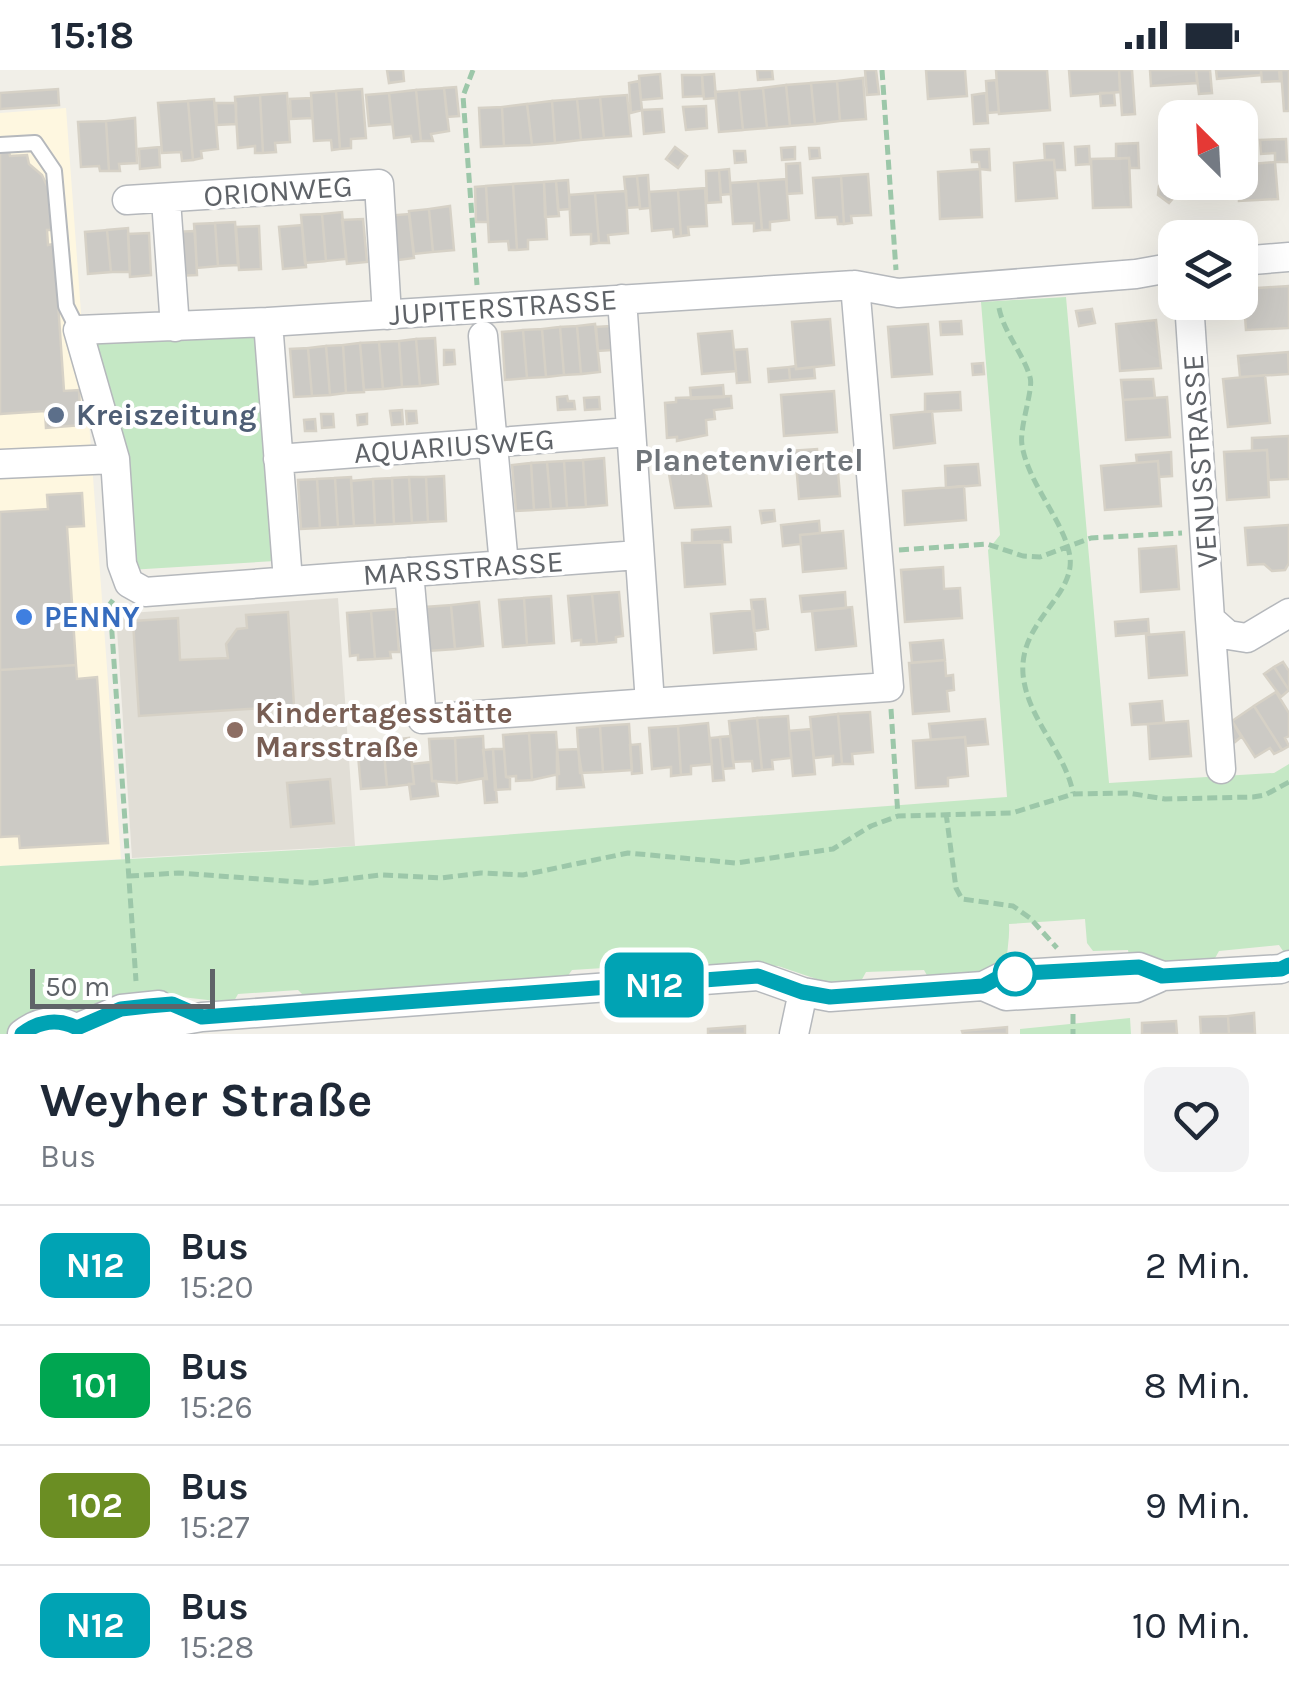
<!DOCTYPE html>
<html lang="de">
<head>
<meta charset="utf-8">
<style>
	:root { --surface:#fff; --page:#f2f2f3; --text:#1f2937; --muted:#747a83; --line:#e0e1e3 }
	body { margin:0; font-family:Karla,sans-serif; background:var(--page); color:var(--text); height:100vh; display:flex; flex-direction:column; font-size:38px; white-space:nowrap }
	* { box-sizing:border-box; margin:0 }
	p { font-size:32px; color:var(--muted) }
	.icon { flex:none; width:55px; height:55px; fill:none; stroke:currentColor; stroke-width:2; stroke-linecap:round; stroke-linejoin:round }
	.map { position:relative; height:964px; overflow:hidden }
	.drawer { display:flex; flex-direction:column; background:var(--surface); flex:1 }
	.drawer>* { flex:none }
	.badge { padding:0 20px; border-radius:15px; font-size:35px; line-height:65px }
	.needle { width:65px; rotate:336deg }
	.buttons { position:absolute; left:1158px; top:30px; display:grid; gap:20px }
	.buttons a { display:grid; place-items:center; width:100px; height:100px; border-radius:20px; background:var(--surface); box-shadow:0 10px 40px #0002; font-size:50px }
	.scale { position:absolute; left:30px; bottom:25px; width:185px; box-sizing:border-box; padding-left:10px; border:5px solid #5f6368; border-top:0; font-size:28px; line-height:35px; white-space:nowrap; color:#5f6368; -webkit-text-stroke:8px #fff; paint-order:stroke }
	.map>.badge { position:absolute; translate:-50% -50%; box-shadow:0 0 0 5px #fff }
	.round { display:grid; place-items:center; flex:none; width:105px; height:105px; border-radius:20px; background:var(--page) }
	.overview { display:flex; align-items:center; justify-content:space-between; height:170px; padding:0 40px }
	h1 { font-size:48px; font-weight:700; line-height:75px }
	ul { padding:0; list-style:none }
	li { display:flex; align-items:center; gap:30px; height:120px; padding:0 40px; border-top:2px solid var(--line) }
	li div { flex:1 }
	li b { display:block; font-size:38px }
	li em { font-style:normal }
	li .badge { min-width:110px; font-weight:700; text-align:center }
	.status { display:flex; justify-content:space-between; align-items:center; height:70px; padding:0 50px; background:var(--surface); direction:ltr }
	.status svg { height:28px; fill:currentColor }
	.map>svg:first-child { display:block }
	.commercial { fill:#fef7e0 }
	.education { fill:#e1ded6 }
	.green { fill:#c5e8c5 }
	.building { fill:#cccac5; stroke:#d6d1c6; stroke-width:2.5 }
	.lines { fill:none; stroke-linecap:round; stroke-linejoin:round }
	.lane-casing { stroke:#b5b8bc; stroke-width:18 }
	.street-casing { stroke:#b5b8bc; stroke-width:31 }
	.path { stroke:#9cc7a9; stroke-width:5; stroke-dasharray:10 5; stroke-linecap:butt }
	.lane { stroke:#fff; stroke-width:14 }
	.street { stroke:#fff; stroke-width:28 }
	.line-casing { stroke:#fff; stroke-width:22 }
	.line { stroke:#00a3b4; stroke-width:15 }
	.service-dot { fill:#5c6f8a; stroke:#fff; stroke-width:4 }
	.shop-dot { fill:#3f7fe0; stroke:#fff; stroke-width:4 }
	.education-dot { fill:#8d6e63; stroke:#fff; stroke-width:4 }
	.stop-dot { fill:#fff; stroke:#00a3b4; stroke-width:5 }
	.labels { text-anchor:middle; stroke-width:8; stroke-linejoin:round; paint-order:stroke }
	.street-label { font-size:30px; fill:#5f6368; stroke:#fff }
	.service-label { font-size:30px; font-weight:bold; fill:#4e5e75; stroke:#fff; text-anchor:start }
	.shop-label { font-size:30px; font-weight:bold; fill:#366cbe; stroke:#fff; text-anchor:start }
	.education-label { font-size:30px; font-weight:bold; fill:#785e54; stroke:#fff; text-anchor:start }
	.neighbourhood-label { font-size:32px; font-weight:bold; fill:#70757a; stroke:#fff }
</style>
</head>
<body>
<div class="status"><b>15:18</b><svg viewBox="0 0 49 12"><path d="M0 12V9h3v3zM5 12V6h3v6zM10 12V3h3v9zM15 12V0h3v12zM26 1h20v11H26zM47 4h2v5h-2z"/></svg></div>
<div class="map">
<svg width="1289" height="964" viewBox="0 0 1289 964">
	<rect width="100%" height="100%" fill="#f1efe8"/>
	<!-- commercial -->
	<path class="commercial" d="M66,38l55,751 -121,7v-753z"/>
	<!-- education -->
	<path class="education" d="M338,528l17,248 -223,12 -16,-244z"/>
	<!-- green -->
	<path class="green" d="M1066,227l43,486 165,-10 15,-9v188l-4,2 -6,-9 -60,6 -5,9 -39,3 -45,-2 -2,-11 -35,1 -6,-8 -2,-24 -76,5c1,16 -3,28 -2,43l-78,12 -5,-9 -58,2 -6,11 -26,2 -56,-19 -36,-1 -100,10 -7,-9 -63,4 -7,10 -259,18 -8,-8 -60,4 -5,9 -51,-6 -84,8 -17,6 -33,2 -35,21h-13v-168l317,-17 690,-52 -19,-247 12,-15 -19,-233z
		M255,262l20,229 -146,9 -41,-232z
		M1130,948l1,16h-111v-5z"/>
	<!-- building -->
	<path class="building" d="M387,0h16l1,11 -15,2z
		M757,0h15l1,9 -15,1z
		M865,0h11l3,24 -12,1z
		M926,0h39l2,26 -39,3z
		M996,0h51l3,40 -51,4z
		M1069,0h50l1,22 -49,4z
		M1119,0h13l3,44 -13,1z
		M1150,0h46l1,13 -46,3z
		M1196,0h14l2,23 -13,1z
		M1216,0h45v5l-44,4z
		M1261,0h18l1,11 -18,1z
		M1281,0h8v41h-5z
		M660,4l2,24 -21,2 -2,-24z
		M714,4l2,24 -12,1 -2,-24z
		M682,5h20l1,21 -20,1z
		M863,8l3,41 -26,2 -3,-40z
		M996,10l3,32 -11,1 -2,-32z
		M639,11l3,29 -11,3 -2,-30z
		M837,11l3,40 -25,3 -4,-41z
		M811,13l4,41 -25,2 -4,-41z
		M786,15l4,41 -23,2 -4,-40z
		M456,17l3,29 -12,1 -3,-29z
		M444,18l5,43 -18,3 2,7h-12l-5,-51z
		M763,18l4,40 -24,2 -4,-40z
		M58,19l1,16 -59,4v-16z
		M362,19l4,49 -15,1v9l-11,1 -4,-58z
		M416,20l5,51 -9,1 -1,-6 -17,2 -5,-45z
		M739,20l4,40 -24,2 -4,-40z
		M336,21l4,58 -8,1 -1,-10 -17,1 -3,-48z
		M287,23l3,49 -15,1 1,9 -13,1 -3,-58z
		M389,23l3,31 -23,2 -3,-31z
		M986,23l2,30 -14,1 -2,-29z
		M1100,23h14l1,12 -14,1z
		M260,25l3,58h-8v-7l-17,2 -3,-51z
		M627,25l4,41 -27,2 -4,-41z
		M600,27l4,41 -23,2 -4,-41z
		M311,28l1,20 -21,1 -1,-20z
		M214,29l4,50 -17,2 1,7 -9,2 -5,-59z
		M577,29l4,41 -26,3 -3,-42z
		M188,31l5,59 -11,1 -1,-9 -19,1 -4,-50z
		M552,31l3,42 -23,2 -5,-41z
		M216,33h20v21l-19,1z
		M527,34l5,41 -28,1 -2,-39z
		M706,36l1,22 -21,2 -3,-23z
		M502,37l2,39 -23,1 -2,-39z
		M662,39l2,23 -20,2 -2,-24z
		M135,48l2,45 -18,1 1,7h-11l-3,-50z
		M106,51l3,50h-9l-1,-5 -18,1 -3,-45z
		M1286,69l1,23h-12v-9l-14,1 -1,-14z
		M1161,72h14v40h30v11l-29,2 -7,8 -11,-8 1,-9 4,-5z
		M1063,73l2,27h-10l-1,-10h-9l-1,-16z
		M1138,73l1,25h-9l-1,-10 -13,1v-15z
		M1089,76l1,18 -14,1 -1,-18z
		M159,77l1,20 -20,2 -1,-20z
		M675,77l12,9 -9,12 -12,-9z
		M795,77v12l-13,1 -1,-12z
		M809,78h10l1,10 -10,1z
		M989,79l1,21 -10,-1 -1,-7h-7l-1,-12z
		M734,81h11l1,11 -11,1z
		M9,82l1,4 17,-1 2,9 13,11 7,15 3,40h-5l1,15 6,-1 10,147 15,-1 2,35 -35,3 -1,-17 -45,3v-261z
		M1129,88l2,49 -38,1 -2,-49z
		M1045,90h9l3,38 -41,3 -2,-38z
		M1275,92l3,37 -39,2 1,-36z
		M800,93l2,30 -15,1 -1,-30z
		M729,99l2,25 -10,1 -2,-25z
		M980,99l2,48 -42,2 -2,-47z
		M719,100l2,32 -14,1 -1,-32z
		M868,104l3,41 -20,1 1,7 -8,1 -3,-48z
		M648,105l2,33 -10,1 -3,-33z
		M637,106l3,31 -13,1 -3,-31z
		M841,106l3,48h-6l-1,-7 -21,1 -3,-40z
		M786,109l3,41 -19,2v8h-8l-4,-49z
		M568,110l2,29 -12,1 -2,-29z
		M556,111l3,35 -14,1 -1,-35z
		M758,111l4,49 -8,1v-8l-21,1 -3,-41z
		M544,112l3,57 -19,1v9l-11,1 -4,-66z
		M513,114l4,66h-8l-1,-9 -19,1 -3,-56z
		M486,116l2,36h-12l-1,-35z
		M705,118l2,38 -19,1 1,8 -8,1 -3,-46z
		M678,120l3,46 -7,1 -1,-8 -21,2 -3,-39z
		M626,121l2,42 -20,2 1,8h-10l-4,-50z
		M595,123l4,50 -8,1v-10l-20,1 -2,-40z
		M450,136l4,44 -21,2 -4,-43z
		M429,139l4,43 -19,2 -5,-43z
		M342,142l4,47 -20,2 -4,-47z
		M322,144l4,47 -21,2 -4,-48z
		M409,144l5,44 -24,3 -4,-45z
		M363,149l4,43 -20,2 -5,-44z
		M235,152l3,43 -20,1 -3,-43z
		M215,153l3,43 -21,2 -3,-44z
		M302,155l4,42 -23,2 -4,-42z
		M259,156l2,43 -22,1 -3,-43z
		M128,158l2,44h-19l-4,-42z
		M107,160l4,42 -23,2 -3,-42z
		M195,161l2,44 -22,1 -2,-44z
		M149,163l2,42 -21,2 -2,-43z
		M1289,216v42l-43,2 -3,-41z
		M1092,239l3,14 -16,3 -3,-15z
		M830,249l4,46 -38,4 -4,-47z
		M1156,250l5,48 -41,3 -4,-47z
		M961,251l1,13 -21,1 -1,-13z
		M595,254l5,48 -19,2 -4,-48z
		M928,254l4,50 -40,3 -4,-50z
		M577,256l4,48 -17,1 -4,-48z
		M610,256l1,24 -13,1 -2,-24z
		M560,257l4,48 -18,2 -4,-48z
		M542,259l4,48 -19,1 -4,-48z
		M523,260l4,48 -22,2 -3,-48z
		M732,261l4,40 -34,3 -4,-40z
		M435,268l3,46 -18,2 -4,-47z
		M416,269l4,47 -18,1 -3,-46z
		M399,271l3,46 -19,2 -4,-47z
		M379,272l4,47 -19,1 -4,-47z
		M360,273l4,49 -18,1 -3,-48z
		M343,275l3,48 -16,2 -4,-49z
		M326,276l4,49 -18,1 -4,-48z
		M308,278l4,48 -18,1 -4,-48z
		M747,279l3,33 -13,1 -3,-33z
		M444,280h10l1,14 -11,1z
		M1288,282l1,22 -49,3 -2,-21z
		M983,293l1,11 -11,1 -1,-11z
		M796,296v3l18,-2 1,11 -25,2 -1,-13z
		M789,297l1,13 -21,2 -1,-13z
		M1265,305l5,48 -42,4 -5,-48z
		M1153,309l2,19 -32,2 -2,-20z
		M723,315l1,12 -33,2 -1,-11z
		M834,321l3,41 -53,4 -3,-41z
		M960,322l1,18 -36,2v-18z
		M567,326l1,5h6l1,8 -17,1 -1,-13z
		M731,326l1,12 -18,2 1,9 -9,1 1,15 -30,6v-4l-10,1 -2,-35 11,-1v-4z
		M599,327l1,12 -15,1 -1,-12z
		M1167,327l3,40 -44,3 -3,-40z
		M402,340l1,14 -11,1 -2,-14z
		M406,341h10l1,12 -10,1z
		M932,341l3,32 -41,5 -3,-33z
		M321,344h12l1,13 -12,1z
		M367,344v10l-9,1 -1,-10z
		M315,349l1,12h-11l-1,-11z
		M1289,366v43l-20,1 -2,-30 -15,1v-13z
		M817,379l1,12 -22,2 -5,4 -1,-16z
		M1267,380l2,47 -42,3 -3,-48z
		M1171,382l1,24 -13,1 -1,-16 -21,2 -1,-8z
		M725,385l1,14 -34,1 -1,-12z
		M604,388l3,47 -21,2 -3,-47z
		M583,390l3,47 -19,1 -3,-47z
		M837,390l3,36 -41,3 -3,-36z
		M564,391l3,47 -16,1 -4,-47z
		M1158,391l3,45 -56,4 -4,-44z
		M547,392l4,47 -17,1 -3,-47z
		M531,393l3,47 -18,1 -4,-46z
		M978,394l2,21 -34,3 -1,-22z
		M705,397l6,39 -36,2 -6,-34z
		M444,406l2,45 -18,1 -2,-45z
		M351,407l3,49 -16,1 -3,-49z
		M409,407l3,46 -18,1 -2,-46z
		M409,407h17l2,45 -16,1z
		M335,408l3,49 -18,1 -3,-49z
		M392,408l2,46 -19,1 -2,-46z
		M317,409l3,49 -19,1 -3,-49z
		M373,409l2,46 -21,1 -3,-45z
		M964,416l2,34 -61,5 -2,-34z
		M82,423l2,33 -17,1 9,138 -76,5v-158l48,-3 -1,-14z
		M774,440l1,11 -13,2 -2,-12z
		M819,451l1,12 -20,2 1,9 -18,2 -2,-21z
		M1289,455v38l-4,7 -13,1 -8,-7 -16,1 -3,-37z
		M730,457l1,15 -39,1v-13z
		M843,461l3,37 -43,4 -3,-37z
		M722,471l3,43 -40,3 -3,-44z
		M1176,476l3,43 -38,3 -2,-43z
		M943,497l1,22 16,-1 2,30 -57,4 -4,-52z
		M619,522l4,44 -7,1v5l-19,2 -5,-50z
		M845,522l1,16 -44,4 -2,-16z
		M592,524l5,50 -16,1v-5l-9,1 -4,-45z
		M551,526l3,47 -27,2 -3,-47z
		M524,528l3,47 -24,2 -4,-47z
		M765,529l3,30 -14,2 -3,-31z
		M479,532l4,44 -28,3 -4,-44z
		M451,535l4,44 -27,2 -3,-44z
		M852,537l4,39 -40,4 -4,-39z
		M396,539l3,43h-9l1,6 -16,1 -4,-48z
		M753,540l3,39 -42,4 -3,-39z
		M371,541l4,48 -17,1v-5l-8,1 -3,-43z
		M288,542l6,94 -155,10 -6,-95 45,-3 2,42 48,-2 -2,-14 11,-15 10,-1 -1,-13z
		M1148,549l1,14 -33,3 -1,-14z
		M1184,562l3,43 -38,3 -3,-43z
		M943,570l2,20 -33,3 -2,-20z
		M945,590l1,16 7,-1 1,15 -7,1 2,20 -36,3 -4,-51z
		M1283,592l6,9v19l-15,-23z
		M76,595l1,14 20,-2 11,166 -88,5 -1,-12 -19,1v-167z
		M1274,597l15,23 -8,7 -17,-23z
		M1276,622l13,21v23l-4,2 4,8 -7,4 -28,-44z
		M1162,631l2,22 -32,2 -2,-21z
		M1254,636l28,44 -8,4 -4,-6 -15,9 -23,-36z
		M870,642l3,40 -21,2 1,10h-11l-4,-50z
		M838,644l4,50 -9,1v-9l-19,2 -4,-41z
		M788,646l3,42 -19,2 1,9 -11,1 -5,-52z
		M757,648l5,52 -9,1 -1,-10 -19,1 -4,-41z
		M985,649l3,25 -22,2 -1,-9 -34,3 -2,-16z
		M1188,651l3,35 -41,3 -2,-35z
		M1232,651l9,16 -6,5 -10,-17z
		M708,653l4,41 -21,2v8l-10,1 -3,-49z
		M629,654l3,46 -29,2 -3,-46z
		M600,656l3,46 -23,1 -3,-45z
		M678,656l3,49 -10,1v-9l-19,2 -3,-41z
		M811,659l4,45 -22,2 -4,-45z
		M556,662l3,42 -27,6 -3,-47z
		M529,663l3,47 -16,1v-5l-10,1 -3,-42z
		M483,666l2,42 -28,5 -2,-45z
		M731,666l3,32 -11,1 -3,-32z
		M720,667l4,43 -11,1 -3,-43z
		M965,667l3,39 -20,2v8l-32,2 -3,-47z
		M409,668l5,46 -27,3 -4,-46z
		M455,668l2,45 -25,-2 -3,-42z
		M383,671l4,46 -26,2 -4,-46z
		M640,674l2,29 -10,1 -2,-29z
		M493,679l4,53 -12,1 -2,-24h4l-4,-29z
		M493,679h11l2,28 4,1v11l-15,1z
		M578,679l6,38 -27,2v-39z
		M431,692l1,19h4l2,15 -27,3 -2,-15h5l-2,-20z
		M330,709l4,44 -43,4 -4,-44z
		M1254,943l1,21h-26l-1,-18z
		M1228,946l1,18h-28l-1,-17z
		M1176,951l1,13h-35v-11z
		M745,956v8h-37v-5z
		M1007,957v7h-44l-1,-3z"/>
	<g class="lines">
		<!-- lane casing -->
		<g class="lane-casing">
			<path id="lane" d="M0,75l35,-2 19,28 12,135 12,24"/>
		</g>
		<!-- street casing -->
		<g class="street-casing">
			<path id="street" d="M127,130l252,-16 8,131
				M166,130l9,127
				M1240,191l49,-4
				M622,229l28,404 239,-16 -34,-402
				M1189,232l21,317 18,16 19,3 42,-25
				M268,252l20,259
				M483,266l21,229
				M278,389l352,-27
				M0,394l115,-5
				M638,485l-493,37 -16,-9 -7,-19 -7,-105 -37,-129 190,-8 587,-37 43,8 238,-19 39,-7
				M409,502l13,147 228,-16
				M1210,549l11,150
				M983,916l23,10 66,-4 64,-4 27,-12 118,-7 8,-4
				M77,958l44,-19 38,-4
				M22,964c19,-15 43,-17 61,0
				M102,964l100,-17 556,-41 45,16 27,5 153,-11 22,-11 66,-4 68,-4 24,9
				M794,964l9,-42"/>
		</g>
		<!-- path -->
		<path class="path" d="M473,0l-10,26 14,189
			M882,0l14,200
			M999,238c5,25 24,45 31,69 4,12 -11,50 -8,68 6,39 43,77 48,112 5,40 -51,64 -47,117 4,45 42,77 50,119
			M899,480l88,-6 36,12 17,1 51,-19 91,-5
			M113,530l-3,4 26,377
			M891,639l7,107
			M946,743l10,75 6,11 51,7 17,12 27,30
			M129,806l50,-3 134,10 68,-8 60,3 40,-5 42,2 105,-22 108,10 97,-14 38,-23 27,-10 114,-3 61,-19 55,-1 37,6 88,-2 12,-2 24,-13
			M1073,944v20"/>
		<!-- lane -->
		<use href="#lane" class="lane"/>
		<!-- street -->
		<use href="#street" class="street"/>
	</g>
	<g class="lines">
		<!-- line casing -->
		<g class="line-casing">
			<path id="line" d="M22,964c17,-13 36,-16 55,-6l44,-19 27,-3 24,-2 30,13 556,-41 44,16 28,5 153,-11 22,-12 134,-7 23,9 119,-7 8,-4"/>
		</g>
		<!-- line -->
		<use href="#line" class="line"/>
	</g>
	<!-- markers -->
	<circle class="service-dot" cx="56" cy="345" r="10"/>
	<circle class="shop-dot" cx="24" cy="547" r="10"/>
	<circle class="education-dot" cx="235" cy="660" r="10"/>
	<circle class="stop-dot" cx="1015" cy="904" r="20"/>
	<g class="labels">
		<!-- street labels -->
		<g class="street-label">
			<text transform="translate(278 121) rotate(-4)" y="10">ORIONWEG</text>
			<text transform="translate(503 237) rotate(-4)" y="10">JUPITERSTRASSE</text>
			<text transform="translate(454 376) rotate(-4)" y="10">AQUARIUSWEG</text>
			<text transform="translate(1200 391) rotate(-94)" y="10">VENUSSTRASSE</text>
			<text transform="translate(463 498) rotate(-4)" y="10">MARSSTRASSE</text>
		</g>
		<!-- service labels -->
		<g class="service-label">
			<text x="76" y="355">Kreiszeitung</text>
		</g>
		<!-- shop labels -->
		<g class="shop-label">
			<text x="44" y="557">PENNY</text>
		</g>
		<!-- education labels -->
		<g class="education-label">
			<text x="255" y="653">Kindertagesstätte<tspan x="255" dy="34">Marsstraße</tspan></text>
		</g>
		<!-- neighbourhood labels -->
		<g class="neighbourhood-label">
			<text x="749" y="401">Planetenviertel</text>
		</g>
	</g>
</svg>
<div class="buttons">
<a><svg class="needle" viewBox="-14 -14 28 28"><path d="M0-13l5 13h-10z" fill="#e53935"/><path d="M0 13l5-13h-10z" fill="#747a83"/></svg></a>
<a><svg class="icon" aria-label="layers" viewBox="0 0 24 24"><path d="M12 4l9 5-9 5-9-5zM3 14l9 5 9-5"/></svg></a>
</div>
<div class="scale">50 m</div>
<b class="badge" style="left:654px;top:915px;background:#00a3b4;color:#fff">N12</b>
</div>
<section class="drawer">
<div class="overview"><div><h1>Weyher Straße</h1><p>Bus</p></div><a class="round"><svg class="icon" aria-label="heart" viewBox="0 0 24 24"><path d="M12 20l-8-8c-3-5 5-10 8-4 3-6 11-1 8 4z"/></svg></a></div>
<ul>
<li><span class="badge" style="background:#00a3b4;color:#fff">N12</span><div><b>Bus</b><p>15:20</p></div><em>2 Min.</em></li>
<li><span class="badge" style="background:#00a651;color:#fff">101</span><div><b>Bus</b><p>15:26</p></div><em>8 Min.</em></li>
<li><span class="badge" style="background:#6b8e23;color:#fff">102</span><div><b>Bus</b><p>15:27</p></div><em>9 Min.</em></li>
<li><span class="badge" style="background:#00a3b4;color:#fff">N12</span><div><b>Bus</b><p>15:28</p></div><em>10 Min.</em></li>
</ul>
</section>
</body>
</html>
